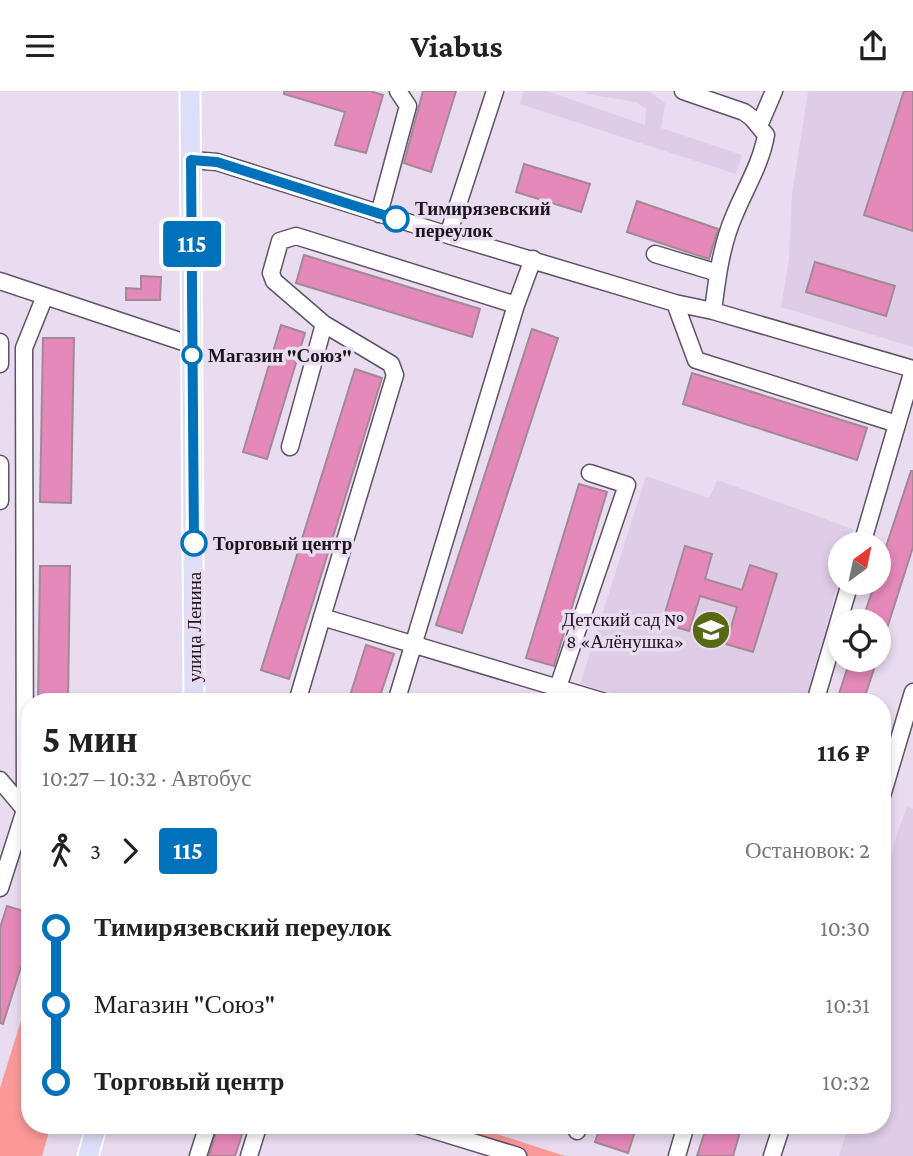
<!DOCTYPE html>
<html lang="ru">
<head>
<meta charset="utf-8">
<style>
	:root { --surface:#fff; --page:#f2f2f2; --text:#222; --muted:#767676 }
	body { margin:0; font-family:"Crimson Pro",serif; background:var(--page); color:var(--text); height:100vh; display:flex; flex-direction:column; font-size:26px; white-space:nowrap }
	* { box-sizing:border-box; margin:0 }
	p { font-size:23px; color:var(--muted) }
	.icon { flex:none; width:38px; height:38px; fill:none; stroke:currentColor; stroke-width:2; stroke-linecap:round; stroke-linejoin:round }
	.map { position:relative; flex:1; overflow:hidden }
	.details { position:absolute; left:21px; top:602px; width:870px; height:441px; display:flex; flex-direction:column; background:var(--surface); border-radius:28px; box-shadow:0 4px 10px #0003 }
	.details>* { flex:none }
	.badge { padding:0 14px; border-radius:5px; font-size:24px; line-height:46px }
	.needle { width:46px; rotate:33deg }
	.fabs { position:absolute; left:828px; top:441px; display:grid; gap:14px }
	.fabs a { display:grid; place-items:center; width:63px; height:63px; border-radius:50%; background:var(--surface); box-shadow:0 4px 10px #0003; font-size:35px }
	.map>.badge { position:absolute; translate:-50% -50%; box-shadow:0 0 0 4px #fff }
	.legs { display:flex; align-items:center; gap:10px; height:77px; padding:0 21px; font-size:23px }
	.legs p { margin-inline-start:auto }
	.headline { display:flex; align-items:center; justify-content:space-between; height:119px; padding:0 21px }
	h1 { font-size:38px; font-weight:700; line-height:52px }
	ul { padding:0 21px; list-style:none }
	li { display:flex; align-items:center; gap:24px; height:77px; font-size:26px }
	li i { display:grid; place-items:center; width:10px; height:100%; margin:0 9px; background:currentColor }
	li i::after { content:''; width:18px; height:18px; margin:-9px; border:5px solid; border-radius:50%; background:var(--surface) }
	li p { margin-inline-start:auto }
	li:first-child i { background:linear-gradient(#0000 50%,currentColor 0) }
	li:last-child i { background:linear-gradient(currentColor 50%,#0000 0) }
	header { display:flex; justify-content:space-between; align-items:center; height:91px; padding:0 21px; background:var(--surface); font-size:32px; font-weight:700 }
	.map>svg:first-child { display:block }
	.built { fill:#dfcde8 }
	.green { fill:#fb9998 }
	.building { fill:#e588ba; stroke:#a28a95; stroke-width:2 }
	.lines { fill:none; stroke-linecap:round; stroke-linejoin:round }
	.minor-casing { stroke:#5e5365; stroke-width:19 }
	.major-casing { stroke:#fff; stroke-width:23 }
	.minor { stroke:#fff; stroke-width:16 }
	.major { stroke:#dcdff8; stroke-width:19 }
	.line-1-casing { stroke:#fff; stroke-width:16 }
	.line-1 { stroke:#0072bc; stroke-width:10 }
	.stop-1-dot { fill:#fff; stroke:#0072bc; stroke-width:3.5 }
	.labels { text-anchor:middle; stroke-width:7; stroke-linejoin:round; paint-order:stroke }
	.stop-label { font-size:19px; font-weight:bold; fill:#1a151d; stroke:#e9dbf0; text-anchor:start }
	.poi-label { font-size:19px; fill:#1a151d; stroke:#e9dbf0; text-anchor:end }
	.street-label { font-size:19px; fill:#1a151d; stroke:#e9dbf0 }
</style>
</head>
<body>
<header><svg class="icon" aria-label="menu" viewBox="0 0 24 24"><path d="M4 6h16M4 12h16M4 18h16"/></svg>Viabus<svg class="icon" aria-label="share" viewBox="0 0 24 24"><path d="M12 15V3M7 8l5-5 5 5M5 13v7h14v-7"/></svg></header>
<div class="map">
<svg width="913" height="1065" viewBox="0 0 913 1065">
	<rect width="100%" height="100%" fill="#e9dbf0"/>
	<!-- built -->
	<path class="built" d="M524,0h23l98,34 1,-16 -10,-7 -50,-8v-3h62l17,12 -4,25 81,27 -6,19 -216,-70z
		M808,0h105v256l-132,-40 8,-48 3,-64z
		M646,385l63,22 8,-18 136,49 -4,15h-9v33l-35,125h-160l-65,-18z
		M907,716l6,2v347h-74l10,-31h33v-231l14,-57z"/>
	<!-- green -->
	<path class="green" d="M30,901v133h21l-9,31h-42v-68z
		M393,1034h76l96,31h-73z"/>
	<!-- building -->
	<path class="building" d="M284,0h86l13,4 -17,58 -31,-8 10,-33 -61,-18z
		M423,0h33l-25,81 -27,-9z
		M904,0h9v140l-49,-16z
		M524,73l66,20 -9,28 -65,-20z
		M637,110l81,28 -9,30 -82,-27z
		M304,164l176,54 -8,28 -176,-54z
		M815,171l80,24 -9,30 -80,-24z
		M141,185l20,1 -1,23h-34v-12l15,1z
		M281,234l24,8 -38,126 -24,-7z
		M532,238l26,9 -96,295 -26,-8z
		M43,247h31l-3,165 -31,-1z
		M355,278l27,9 -93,301 -28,-9z
		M692,282l175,55 -10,32 -174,-56z
		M911,380h2v76l-32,100 -3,-1v-25h-16l13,-38h3v-12z
		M579,393l28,8 -53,174 -28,-8z
		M685,455l27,8 -7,25 37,11 8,-25 27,9 -24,78 -27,-8 11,-37 -37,-11 -11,35 -27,-8z
		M40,475h30l-2,136h-30z
		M366,554l28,9 -16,48h-30z
		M850,569h27l-14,42 -26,-2z
		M7,815l23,7v25l-27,86 -3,-1v-95z
		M218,1034h27l-10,31h-26z
		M601,1034h36l-9,28 -33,-11z
		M707,1034h35l-9,31h-36z"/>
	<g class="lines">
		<!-- minor casing -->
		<g class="minor-casing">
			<path id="minor" d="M683,0l61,21 8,6 14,17c-5,29 -21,54 -32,81 -13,30 -17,63 -21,95
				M759,35l15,-35
				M191,69l26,2 231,73 227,68 38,8 200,58
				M379,123l29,-108 -10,-15
				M448,144l47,-144
				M655,163l63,19
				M0,190l192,64
				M675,212l21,57 201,64
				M516,214l-220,-69 -16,5 -9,32 3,8 50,43 67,40 4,11 -73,242 283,85
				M0,251v22
				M290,356l34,-123
				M0,373v37
				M862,453l51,-174
				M558,596l69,-202 -37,-12
				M297,611l25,-85
				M396,611l120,-397 17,-46
				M815,611l35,-119
				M0,689l25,30
				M882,705l31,-104
				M25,719l-1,-462 21,-52
				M0,797l25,-78 5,1
				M417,1034l101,31
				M577,1040l2,-6
				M198,1065l10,-31
				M249,1065l9,-29
				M677,1065l9,-31
				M772,1065l10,-31"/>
		</g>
		<!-- major casing -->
		<g class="major-casing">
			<path id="major" d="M190,0l4,611
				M88,1065l9,-31"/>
		</g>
		<!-- minor -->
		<use href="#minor" class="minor"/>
		<!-- major -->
		<use href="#major" class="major"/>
	</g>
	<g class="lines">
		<!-- line-1 casing -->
		<g class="line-1-casing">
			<path id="line-1" d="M194,452l-3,-383 26,2 179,57"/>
		</g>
		<!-- line-1 -->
		<use href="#line-1" class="line-1"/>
	</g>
	<!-- icons -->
	<defs>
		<g id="school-disc" transform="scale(2.0125)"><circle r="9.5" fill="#576914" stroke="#e9dbf0"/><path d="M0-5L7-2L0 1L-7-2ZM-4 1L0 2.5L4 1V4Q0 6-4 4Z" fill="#fff"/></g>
	</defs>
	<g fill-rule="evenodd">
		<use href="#school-disc" x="711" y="539"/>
	</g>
	<!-- markers -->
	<g class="stop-1-dot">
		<circle cx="396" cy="128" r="12"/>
		<circle cx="192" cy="264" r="9"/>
		<circle cx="194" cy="452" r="12"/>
	</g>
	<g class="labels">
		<!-- stop labels -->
		<g class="stop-label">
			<text x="415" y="124">Тимирязевский<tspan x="415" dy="22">переулок</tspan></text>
			<text x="208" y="271">Магазин "Союз"</text>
			<text x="213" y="459">Торговый центр</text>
		</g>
		<!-- poi labels -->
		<g class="poi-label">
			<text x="684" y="535">Детский сад №<tspan x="684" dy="22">8 «Алёнушка»</tspan></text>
		</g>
		<!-- street labels -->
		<g class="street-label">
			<text transform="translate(194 536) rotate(-90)" y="7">улица Ленина</text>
		</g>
	</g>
</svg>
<div class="fabs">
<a><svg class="needle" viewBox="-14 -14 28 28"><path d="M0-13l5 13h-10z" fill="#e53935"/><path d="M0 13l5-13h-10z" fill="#767676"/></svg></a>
<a><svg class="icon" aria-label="locate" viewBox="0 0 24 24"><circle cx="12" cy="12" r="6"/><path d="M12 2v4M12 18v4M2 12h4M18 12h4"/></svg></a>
</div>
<b class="badge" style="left:192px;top:153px;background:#0072bc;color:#fff">115</b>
<section class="details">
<div class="headline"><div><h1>5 мин</h1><p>10:27 – 10:32 · Автобус</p></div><b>116 ₽</b></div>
<div class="legs"><svg class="icon" aria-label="walk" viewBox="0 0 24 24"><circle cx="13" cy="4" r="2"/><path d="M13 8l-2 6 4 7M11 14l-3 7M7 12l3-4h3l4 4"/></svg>3<svg class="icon" aria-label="forward" viewBox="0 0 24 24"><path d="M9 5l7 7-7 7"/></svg><b class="badge" style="background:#0072bc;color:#fff">115</b><p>Остановок: 2</p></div>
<ul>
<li><i style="color:#0072bc"></i><b>Тимирязевский переулок</b><p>10:30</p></li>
<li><i style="color:#0072bc"></i><span>Магазин &quot;Союз&quot;</span><p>10:31</p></li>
<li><i style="color:#0072bc"></i><b>Торговый центр</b><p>10:32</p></li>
</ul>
</section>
</div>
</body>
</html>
